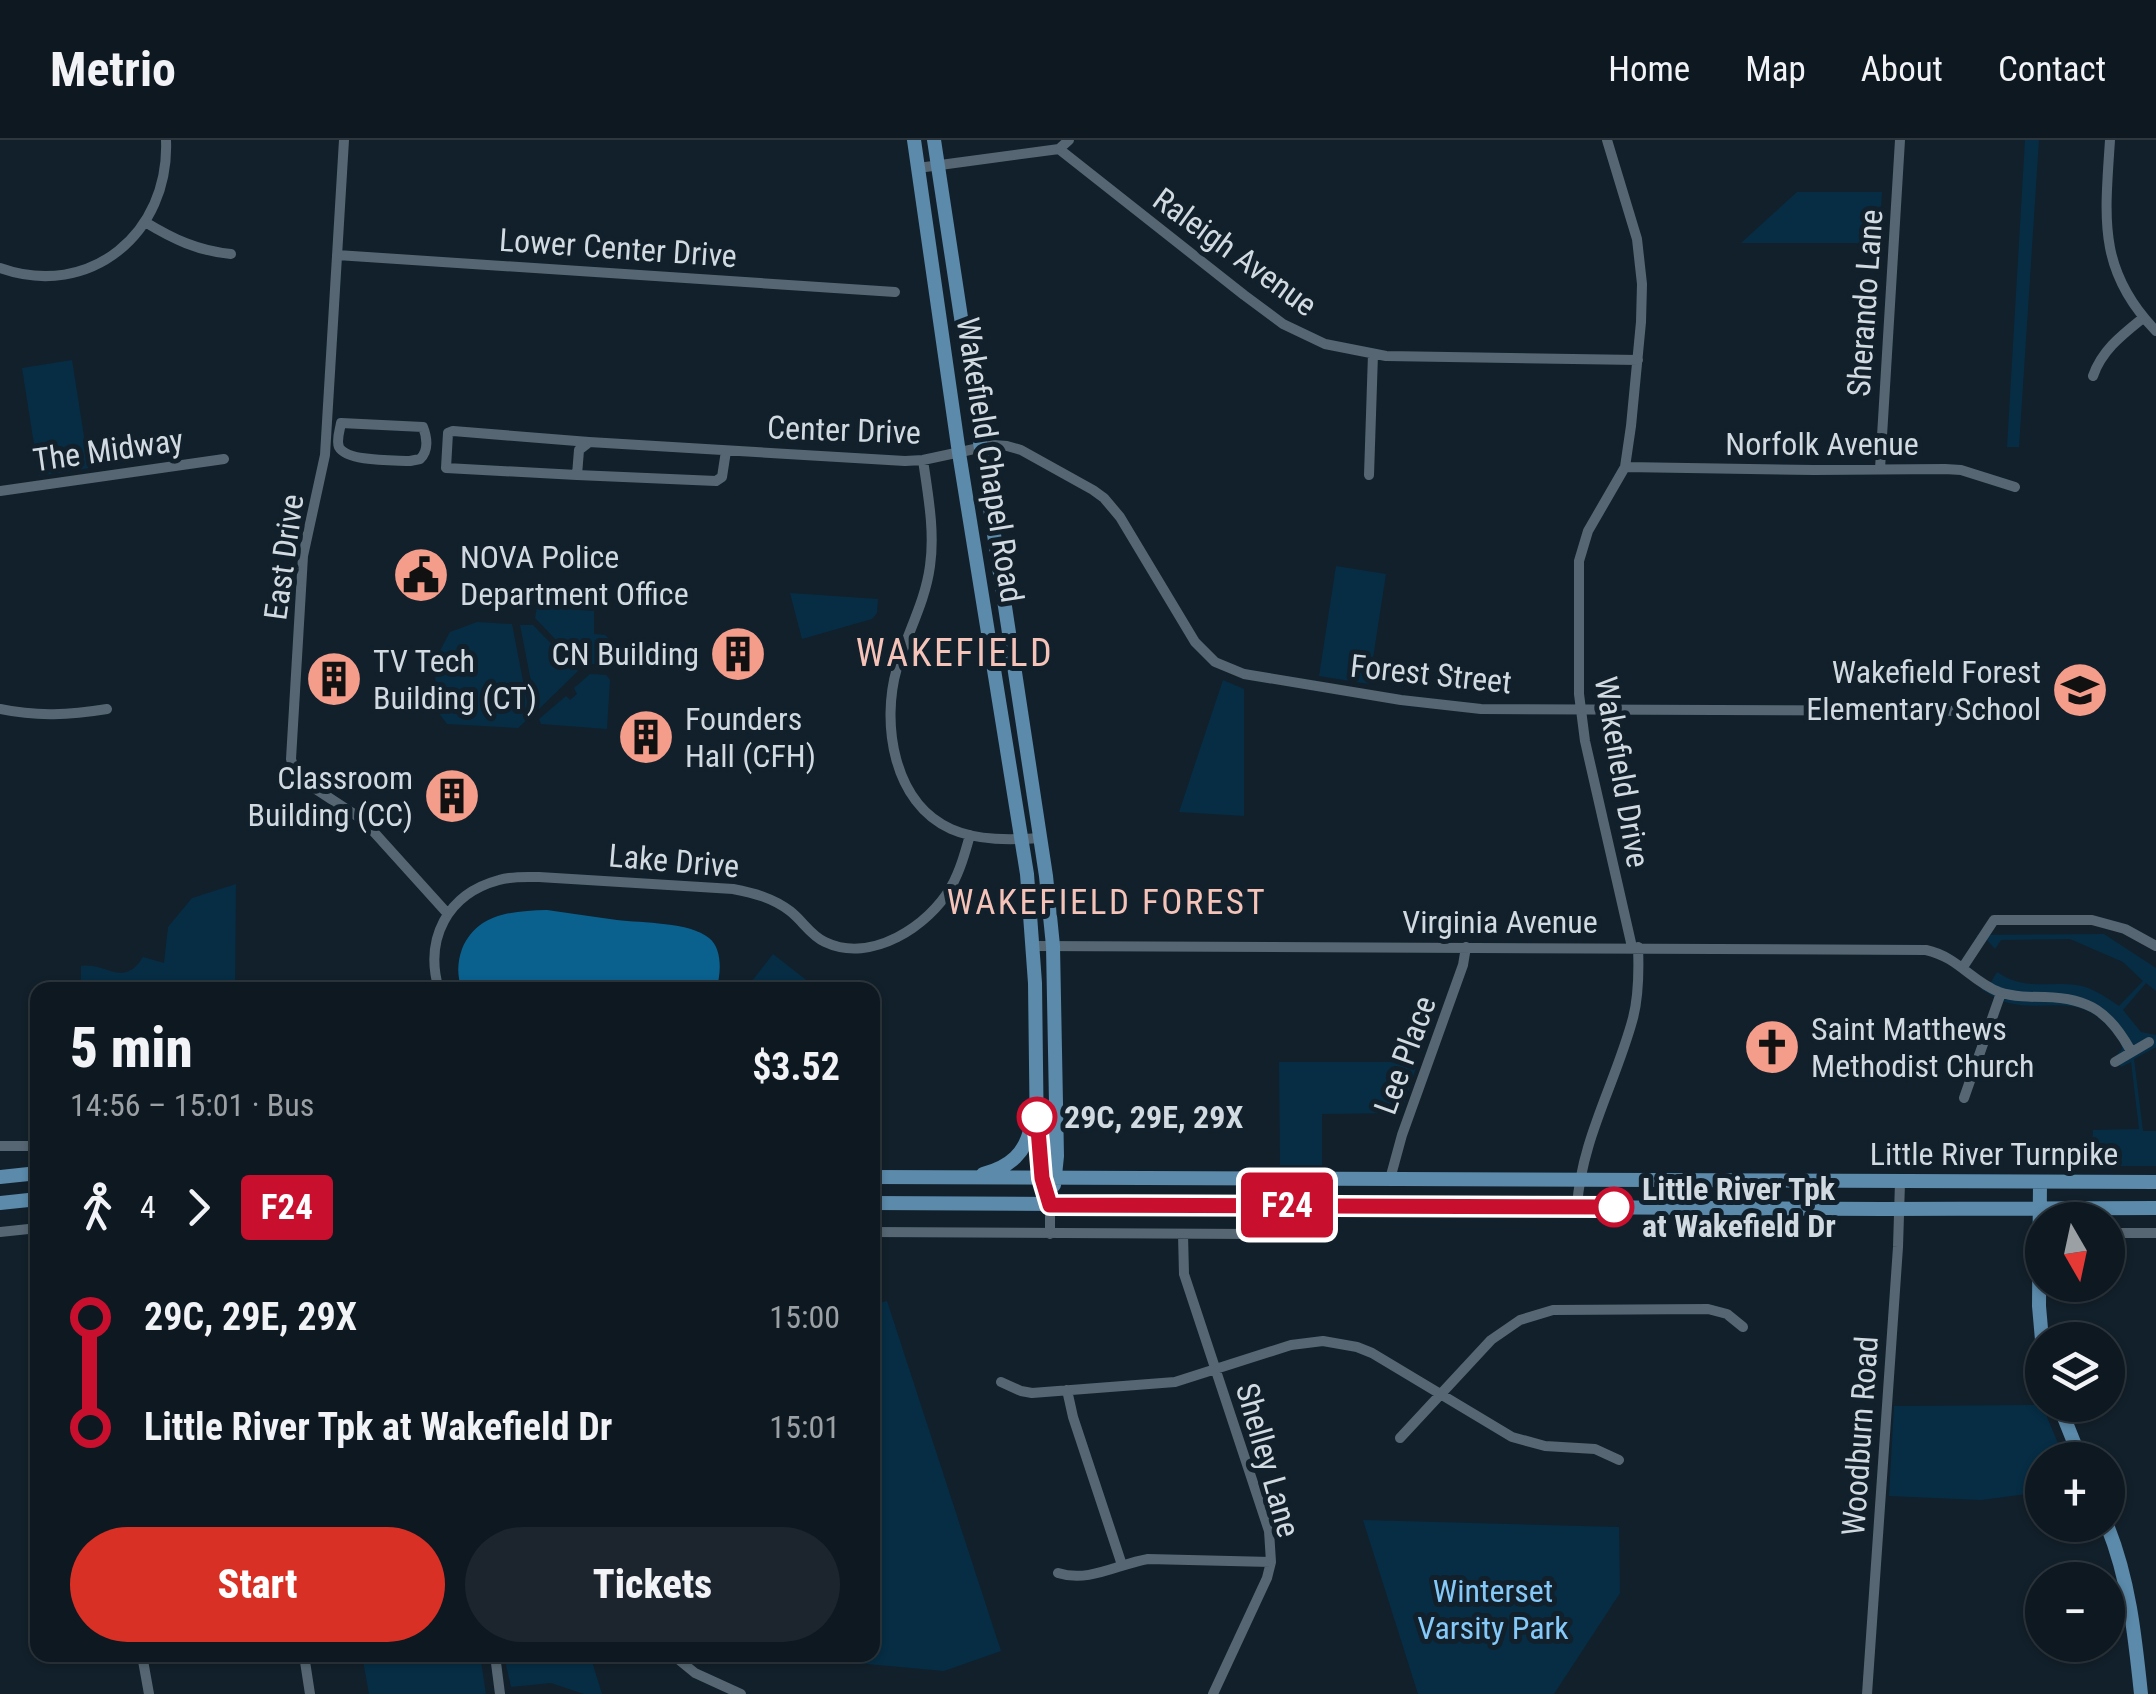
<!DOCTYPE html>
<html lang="en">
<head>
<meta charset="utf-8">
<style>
	:root { --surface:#0e1820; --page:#1c252d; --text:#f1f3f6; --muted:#9ba0a5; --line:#2e373e; --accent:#d93025 }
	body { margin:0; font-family:"Roboto Condensed",sans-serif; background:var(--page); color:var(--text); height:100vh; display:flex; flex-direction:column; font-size:38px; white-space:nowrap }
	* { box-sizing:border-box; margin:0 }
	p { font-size:32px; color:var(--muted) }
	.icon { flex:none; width:55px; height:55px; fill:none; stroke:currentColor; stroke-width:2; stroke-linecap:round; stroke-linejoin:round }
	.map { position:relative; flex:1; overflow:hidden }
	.sheet { position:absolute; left:30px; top:842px; width:850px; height:680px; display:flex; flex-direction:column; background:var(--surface); border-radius:20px; box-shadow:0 2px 8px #0004,0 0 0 2px var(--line) }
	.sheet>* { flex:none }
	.badge { padding:0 20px; border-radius:8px; font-size:35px; line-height:65px }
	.needle { width:65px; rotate:171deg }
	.tools { position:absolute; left:2025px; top:1062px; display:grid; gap:20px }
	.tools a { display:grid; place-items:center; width:100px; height:100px; border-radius:50%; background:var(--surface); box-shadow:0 2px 8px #0004,0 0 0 2px var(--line); font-size:50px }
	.map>.badge { position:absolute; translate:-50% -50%; box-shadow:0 0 0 5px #fff }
	.legs { display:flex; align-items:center; gap:15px; height:110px; padding:0 40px; font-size:32px }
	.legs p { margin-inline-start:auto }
	.overview { display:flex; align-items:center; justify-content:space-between; height:170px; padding:0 40px }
	h1 { font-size:55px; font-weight:800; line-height:75px }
	.button { display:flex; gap:20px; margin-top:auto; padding:20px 40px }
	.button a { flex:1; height:115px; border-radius:60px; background:var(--accent); color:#fff; font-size:40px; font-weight:800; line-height:115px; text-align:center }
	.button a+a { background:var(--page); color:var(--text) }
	ul { padding:0 40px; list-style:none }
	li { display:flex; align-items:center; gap:35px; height:110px; font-size:38px }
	li i { display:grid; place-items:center; width:15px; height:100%; margin:0 12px; background:currentColor }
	li i::after { content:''; width:25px; height:25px; margin:-12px; border:8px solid; border-radius:50%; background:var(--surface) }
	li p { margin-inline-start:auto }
	li:first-child i { background:linear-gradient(#0000 50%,currentColor 0) }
	li:last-child i { background:linear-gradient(currentColor 50%,#0000 0) }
	header { display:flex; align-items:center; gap:60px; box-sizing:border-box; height:140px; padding:0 50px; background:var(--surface); border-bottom:2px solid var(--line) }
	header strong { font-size:48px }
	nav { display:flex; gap:55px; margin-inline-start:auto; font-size:35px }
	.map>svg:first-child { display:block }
	.green { fill:#062d44 }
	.water { fill:#0a618e }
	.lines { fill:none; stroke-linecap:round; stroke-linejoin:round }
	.minor { stroke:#566773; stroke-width:10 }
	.major { stroke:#5b8aaa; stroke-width:14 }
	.line-1-casing { stroke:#fff; stroke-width:22 }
	.line-1 { stroke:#c8102e; stroke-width:15 }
	.stop-1-dot { fill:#fff; stroke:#c8102e; stroke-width:5 }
	.labels { text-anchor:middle; stroke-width:10; stroke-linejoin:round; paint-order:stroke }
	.street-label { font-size:32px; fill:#d1dae1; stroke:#12202b }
	.poi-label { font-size:32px; fill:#d1dae1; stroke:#12202b; text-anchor:start }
	.stop-label { font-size:32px; font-weight:bold; fill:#d1dae1; stroke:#12202b; text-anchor:start }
	.park-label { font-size:32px; fill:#85c9f8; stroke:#12202b }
	.neighbourhood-label { font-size:35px; letter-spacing:2.5px; fill:#f5c3b8; stroke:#12202b }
	.quarter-label { font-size:38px; letter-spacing:2.5px; fill:#f5c3b8; stroke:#12202b }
</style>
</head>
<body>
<header>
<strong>Metrio</strong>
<nav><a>Home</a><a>Map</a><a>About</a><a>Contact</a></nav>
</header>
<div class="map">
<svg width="2156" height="1554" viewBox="0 0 2156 1554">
	<rect width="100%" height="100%" fill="#12202b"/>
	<!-- green -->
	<path class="green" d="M2025,0h14l-20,307h-12z
		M1797,52h85l-3,51h-138z
		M72,220l17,108 -50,8 -17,-108z
		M1336,426l50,8 -17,110 -50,-8z
		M790,453l88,6 -1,14 -5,6 -70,20z
		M537,467l57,4v23l11,1 14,13v16h-40l-44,-46z
		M477,482l35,2 18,93 -12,11 -71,-4 -9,-12 -4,-50 16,-30z
		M520,485h13l45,46 -39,38 -3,-2z
		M590,534l16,1 4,5 -3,49 -66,-5 -2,-5 27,-23 4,4 7,-6 -3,-6z
		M1223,540l21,9v127l-65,-4z
		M236,744l-1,106h-154v-24c26,-4 42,23 62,-9l21,6 4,-36 24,-29z
		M2104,794l52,34v23l-10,-8 -23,27 18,22 15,3v12l-22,12 9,72h13v35h-65l2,-36 46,-1 -8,-67 -10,5 -6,-10 7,-8c0,-12 -8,-17 -16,-25 -31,-31 -61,-12 -97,-21 -10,-2 -19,-9 -28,-14l10,-7 6,-10c28,19 48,9 79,13 16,2 30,12 43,21l24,-25 -20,-19 -53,-23 -69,1 -6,9 -9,-10 -11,-4z
		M773,814l46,36h-74z
		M1279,922h139l-17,51 -79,1v51h-42z
		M887,1161l114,350 -57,20 -175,-16h103v-350z
		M2042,1265l23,55h-23v32l-61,8 -92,-4 5,-90z
		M1363,1380l256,7 1,66 -66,101h-136z
		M362,1515h118l6,39h-117z
		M504,1515h86l12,39h-18l-33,-11 -40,4z"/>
	<!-- water -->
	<path class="water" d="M547,770c23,3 46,7 70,10 25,3 73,2 92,18 14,11 12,37 7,52h-254c-5,-14 -5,-27 0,-41 15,-36 51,-38 85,-39z"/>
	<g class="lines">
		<!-- minor -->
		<path class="minor" d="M344,0l-19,315 -22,101 -12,203 4,14 7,7 61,40 84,93
			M1607,0l30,99 5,45 -1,38 -10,104 -6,41 -37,64 -9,30v133l6,47 47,206
			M2110,0c-5,78 -13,130 46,191
			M1059,9l185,146 39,29 42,20 61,12 252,4
			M918,28l141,-19 10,-9
			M145,82c28,17 53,29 86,32
			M337,115l558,37
			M0,128c90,32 170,-35 166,-128
			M2093,236c9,-26 29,-41 50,-58
			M341,283l82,4c4,10 6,24 -3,32l-10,2c-16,-1 -63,1 -71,-14 -3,-7 1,-17 2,-24z
			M588,303l-9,7 -2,25 139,6 6,-4 4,-26
			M923,320c5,35 12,71 7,106 -5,37 -23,67 -33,102 -16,55 -4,135 54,161 27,12 61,11 90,9
			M1625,327l189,3 131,-1 16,1 54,17
			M1880,329l20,-329
			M577,335l-131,-7 2,-35 5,-2 136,11 316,19 18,-1 70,-15 14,1 14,4 72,40 11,8 16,19 75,125 20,20 29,12 157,26 80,9 522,2
			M1369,335l4,-121
			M0,351l224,-32
			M0,569c37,8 70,6 107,0
			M1033,806l893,4c32,7 45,31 73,42 15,5 31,5 46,5 45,1 65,16 86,54
			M1963,827l31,-47h98l33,9 31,17
			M439,850c-15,-51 8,-96 60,-110 13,-4 26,-3 40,-3l194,12c21,4 40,9 57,22 13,10 20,24 35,31 46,22 104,-16 126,-55 9,-16 14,-34 19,-52
			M2115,922l34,-20
			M1964,958l37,-105
			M0,1006h38
			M1390,1039l12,-44 61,-170 3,-18
			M1050,1065v29
			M1577,1067c4,-67 39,-125 56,-189 6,-23 6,-47 5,-71
			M0,1092l38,-4
			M872,1092l379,2
			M2108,1093h48
			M1183,1094l1,40 85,257 2,31 -4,16 -54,116
			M1001,1242l20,9 11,2 143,-11 116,-37 32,-4 34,6 15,6 140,84 33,9 50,3 24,11
			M1067,1250l6,27 49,148
			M1400,1298l91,-98 29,-20 33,-10 155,-1 19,5 16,13
			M1058,1433c31,10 60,-9 90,-14l123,3
			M142,1515l7,39
			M304,1515l6,39
			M495,1515l5,39
			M673,1515l22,18 46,21
			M1867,1554l31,-447 2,-65"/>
		<!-- major -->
		<path class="major" d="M914,0l45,313 68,421 8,109 2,163 5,32 8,27
			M934,0l112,736 7,70 4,210 -3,29
			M983,1034c27,-7 43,-21 48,-48
			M0,1037l38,-4
			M872,1037l1284,5
			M2040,1042l-1,124 3,34
			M0,1063l38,-4
			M872,1063l1011,6 273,-1
			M2059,1265l22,55
			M2107,1385c22,54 28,111 34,169"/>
	</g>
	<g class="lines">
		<!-- line-1 casing -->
		<g class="line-1-casing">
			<path id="line-1" d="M1037,977l5,61 8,27 564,2"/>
		</g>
		<!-- line-1 -->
		<use href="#line-1" class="line-1"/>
	</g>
	<!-- icons -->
	<defs>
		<g id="civic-disc" transform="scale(2.875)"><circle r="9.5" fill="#f49d8b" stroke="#12202b"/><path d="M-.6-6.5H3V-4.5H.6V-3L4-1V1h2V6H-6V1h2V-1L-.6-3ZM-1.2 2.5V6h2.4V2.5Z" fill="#111"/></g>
		<g id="building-disc" transform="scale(2.875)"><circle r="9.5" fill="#f49d8b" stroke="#12202b"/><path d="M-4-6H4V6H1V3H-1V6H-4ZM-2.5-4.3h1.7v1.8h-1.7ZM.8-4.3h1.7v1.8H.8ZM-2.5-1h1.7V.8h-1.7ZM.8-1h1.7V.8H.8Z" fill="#111"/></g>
		<g id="school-disc" transform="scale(2.875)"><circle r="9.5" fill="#f49d8b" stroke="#12202b"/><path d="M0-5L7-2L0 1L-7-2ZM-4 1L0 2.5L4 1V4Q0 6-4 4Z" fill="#111"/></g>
		<g id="church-disc" transform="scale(2.875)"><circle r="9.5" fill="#f49d8b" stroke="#12202b"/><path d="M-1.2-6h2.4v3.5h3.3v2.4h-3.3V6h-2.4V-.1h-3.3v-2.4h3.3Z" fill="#111"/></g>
	</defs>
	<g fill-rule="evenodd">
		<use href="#civic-disc" x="421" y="435"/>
		<use href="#building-disc" x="738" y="514"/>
		<use href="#building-disc" x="334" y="539"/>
		<use href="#school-disc" x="2080" y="550"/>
		<use href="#building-disc" x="646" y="597"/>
		<use href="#building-disc" x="452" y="656"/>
		<use href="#church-disc" x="1772" y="907"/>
	</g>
	<!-- markers -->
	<g class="stop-1-dot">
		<circle cx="1037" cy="977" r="18"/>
		<circle cx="1614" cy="1067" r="18"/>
	</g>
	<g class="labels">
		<!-- street labels -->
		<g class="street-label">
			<text transform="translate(618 108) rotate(4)" y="11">Lower Center Drive</text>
			<text transform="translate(1235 112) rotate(36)" y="11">Raleigh Avenue</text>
			<text transform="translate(1865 163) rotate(-86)" y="11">Sherando Lane</text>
			<text transform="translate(844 290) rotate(2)" y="11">Center Drive</text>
			<text x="1822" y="315">Norfolk Avenue</text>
			<text transform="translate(108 310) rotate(-8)" y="11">The Midway</text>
			<text transform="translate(990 320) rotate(81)" y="11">Wakefield Chapel Road</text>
			<text transform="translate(284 417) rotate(-82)" y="11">East Drive</text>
			<text transform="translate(1431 534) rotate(6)" y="11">Forest Street</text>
			<text transform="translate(1622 632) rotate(80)" y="11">Wakefield Drive</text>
			<text transform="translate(674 721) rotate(5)" y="11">Lake Drive</text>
			<text x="1500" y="793">Virginia Avenue</text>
			<text transform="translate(1405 915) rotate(-70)" y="11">Lee Place</text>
			<text x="1994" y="1025">Little River Turnpike</text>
			<text transform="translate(1860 1296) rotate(-86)" y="11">Woodburn Road</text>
			<text transform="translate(1268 1320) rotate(74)" y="11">Shelley Lane</text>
		</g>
		<!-- poi labels -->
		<g class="poi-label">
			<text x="460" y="428">NOVA Police<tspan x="460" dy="37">Department Office</tspan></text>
			<text x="699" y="525" text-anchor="end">CN Building</text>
			<text x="373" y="532">TV Tech<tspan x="373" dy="37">Building (CT)</tspan></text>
			<text x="2041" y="543" text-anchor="end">Wakefield Forest<tspan x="2041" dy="37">Elementary School</tspan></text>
			<text x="685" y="590">Founders<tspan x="685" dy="37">Hall (CFH)</tspan></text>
			<text x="413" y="649" text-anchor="end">Classroom<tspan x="413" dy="37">Building (CC)</tspan></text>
			<text x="1811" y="900">Saint Matthews<tspan x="1811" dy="37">Methodist Church</tspan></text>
		</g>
		<!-- stop labels -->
		<g class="stop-label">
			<text x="1064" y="988">29C, 29E, 29X</text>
			<text x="1642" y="1060">Little River Tpk<tspan x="1642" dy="37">at Wakefield Dr</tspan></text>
		</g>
		<!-- park labels -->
		<g class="park-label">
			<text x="1493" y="1462">Winterset<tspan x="1493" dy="37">Varsity Park</tspan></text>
		</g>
		<!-- neighbourhood labels -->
		<g class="neighbourhood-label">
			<text x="1107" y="774">WAKEFIELD FOREST</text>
		</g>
		<!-- quarter labels -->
		<g class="quarter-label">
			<text x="955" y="526">WAKEFIELD</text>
		</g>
	</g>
</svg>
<div class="tools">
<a><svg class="needle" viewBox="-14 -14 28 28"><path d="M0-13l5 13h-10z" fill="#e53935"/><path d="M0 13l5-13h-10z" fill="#9ba0a5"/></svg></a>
<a><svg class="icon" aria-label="layers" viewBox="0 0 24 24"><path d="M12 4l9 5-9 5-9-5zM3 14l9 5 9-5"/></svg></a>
<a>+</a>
<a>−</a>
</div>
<b class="badge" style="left:1287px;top:1065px;background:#c8102e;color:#fff">F24</b>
<section class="sheet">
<div class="overview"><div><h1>5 min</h1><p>14:56 – 15:01 · Bus</p></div><b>$3.52</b></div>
<div class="legs"><svg class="icon" aria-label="walk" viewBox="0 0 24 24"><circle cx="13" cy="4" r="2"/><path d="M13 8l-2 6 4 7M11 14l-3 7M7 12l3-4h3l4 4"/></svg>4<svg class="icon" aria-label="forward" viewBox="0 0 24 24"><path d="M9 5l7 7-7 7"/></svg><b class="badge" style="background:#c8102e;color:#fff">F24</b></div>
<ul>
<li><i style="color:#c8102e"></i><b>29C, 29E, 29X</b><p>15:00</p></li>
<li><i style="color:#c8102e"></i><b>Little River Tpk at Wakefield Dr</b><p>15:01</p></li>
</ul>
<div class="button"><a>Start</a><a>Tickets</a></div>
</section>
</div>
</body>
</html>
